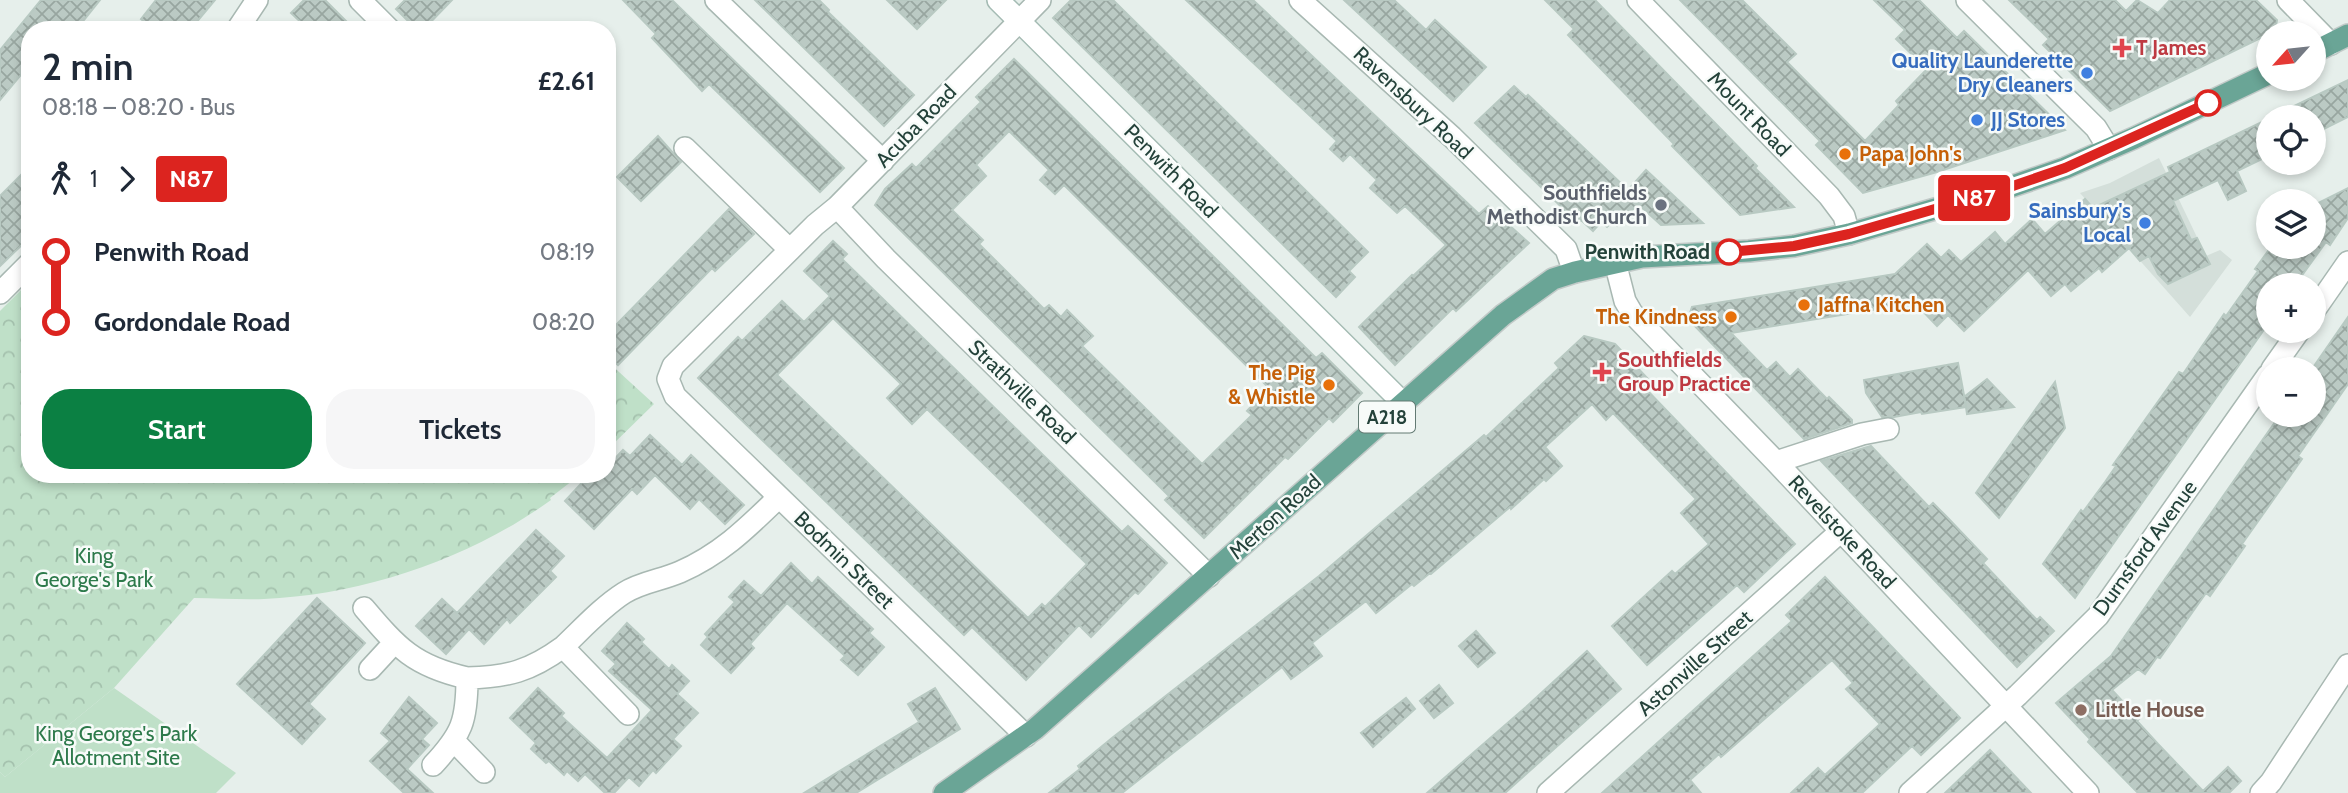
<!DOCTYPE html>
<html lang="en">
<head>
<meta charset="utf-8">
<style>
	:root { --surface:#fff; --page:#f6f6f7; --text:#1f2937; --muted:#747a83; --accent:#0b8043 }
	body { margin:0; font-family:Cabin,sans-serif; background:var(--page); color:var(--text); height:100vh; display:flex; flex-direction:column; font-size:26px; white-space:nowrap }
	* { box-sizing:border-box; margin:0 }
	p { font-size:23px; color:var(--muted) }
	.icon { flex:none; width:38px; height:38px; fill:none; stroke:currentColor; stroke-width:2; stroke-linecap:round; stroke-linejoin:round }
	.map { position:relative; flex:1; overflow:hidden }
	.sheet { position:absolute; left:21px; top:21px; width:595px; height:462px; display:flex; flex-direction:column; background:var(--surface); border-radius:28px; box-shadow:0 4px 10px #0003 }
	.sheet>* { flex:none }
	.badge { padding:0 14px; border-radius:5px; font-size:24px; line-height:46px }
	.needle { width:46px; rotate:243deg }
	.controls { position:absolute; left:2256px; top:21px; display:grid; gap:14px }
	.controls a { display:grid; place-items:center; width:70px; height:70px; border-radius:50%; background:var(--surface); box-shadow:0 4px 10px #0003; font-size:35px }
	.map>.badge { position:absolute; translate:-50% -50%; box-shadow:0 0 0 4px #fff }
	.legs { display:flex; align-items:center; gap:10px; height:77px; padding:0 21px; font-size:23px }
	.legs p { margin-inline-start:auto }
	.summary { display:flex; align-items:center; justify-content:space-between; height:119px; padding:0 21px }
	h1 { font-size:38px; font-weight:600; line-height:52px }
	.button { display:flex; gap:14px; margin-top:auto; padding:14px 21px }
	.button a { flex:1; height:80px; border-radius:28px; background:var(--accent); color:#fff; font-size:28px; font-weight:600; line-height:80px; text-align:center }
	.button a+a { background:var(--page); color:var(--text) }
	ul { padding:0 21px; list-style:none }
	li { display:flex; align-items:center; gap:24px; height:70px; font-size:26px }
	li i { display:grid; place-items:center; width:10px; height:100%; margin:0 9px; background:currentColor }
	li i::after { content:''; width:18px; height:18px; margin:-9px; border:5px solid; border-radius:50%; background:var(--surface) }
	li p { margin-inline-start:auto }
	li:first-child i { background:linear-gradient(#0000 50%,currentColor 0) }
	li:last-child i { background:linear-gradient(currentColor 50%,#0000 0) }
	.map>svg:first-child { display:block }
	.built { fill:#d4dfda }
	.park { fill:url(#park-crowns) }
	.garden { fill:#bfe0c8 }
	.building { fill:url(#building-cross-hatch); stroke:#b8c9c2; stroke-width:2; fill-rule:evenodd }
	.lines { fill:none; stroke-linecap:round; stroke-linejoin:round }
	.street-casing { stroke:#a8b8b2; stroke-width:24 }
	.secondary-casing { stroke:#a4bbb3; stroke-width:24 }
	.primary-casing { stroke:#c2cac8; stroke-width:24 }
	.street { stroke:#fff; stroke-width:21 }
	.secondary { stroke:#fff; stroke-width:21 }
	.primary { stroke:#6aa596; stroke-width:21 }
	.line-1-casing { stroke:#fff; stroke-width:16 }
	.line-1 { stroke:#dc241f; stroke-width:10 }
	.health-dot { fill:#e0444e; stroke:#f7fbf9; stroke-width:2.5 }
	.shop-dot { fill:#3f7fe0; stroke:#f7fbf9; stroke-width:2.5 }
	.stop-1-dot { fill:#fff; stroke:#dc241f; stroke-width:3.5 }
	.food-dot { fill:#e8710a; stroke:#f7fbf9; stroke-width:2.5 }
	.worship-dot { fill:#6b7280; stroke:#f7fbf9; stroke-width:2.5 }
	.education-dot { fill:#8d6e63; stroke:#f7fbf9; stroke-width:2.5 }
	.labels { text-anchor:middle; stroke-width:5; stroke-linejoin:round; paint-order:stroke }
	.shield { fill:#f7fbf9; stroke:#637a73; stroke-width:2 }
	.shield-label { font-size:19px; font-weight:bold; fill:#24423a }
	.health-label { font-size:21px; font-weight:bold; fill:#be3a42; stroke:#f7fbf9; text-anchor:start }
	.shop-label { font-size:21px; font-weight:bold; fill:#366cbe; stroke:#f7fbf9; text-anchor:end }
	.street-label { font-size:21px; fill:#24423a; stroke:#f7fbf9 }
	.food-label { font-size:21px; font-weight:bold; fill:#c56008; stroke:#f7fbf9; text-anchor:start }
	.worship-label { font-size:21px; font-weight:bold; fill:#5b616d; stroke:#f7fbf9; text-anchor:end }
	.stop-label { font-size:21px; font-weight:bold; fill:#24423a; stroke:#f7fbf9; text-anchor:end }
	.park-label { font-size:21px; fill:#2d7a4b; stroke:#f7fbf9 }
	.education-label { font-size:21px; font-weight:bold; fill:#785e54; stroke:#f7fbf9; text-anchor:start }
</style>
</head>
<body>
<div class="map">
<svg width="2348" height="793" viewBox="0 0 2348 793">
	<defs>
		<pattern id="park-crowns" width="20" height="18" patternUnits="userSpaceOnUse" patternTransform="scale(1.75)"><rect width="20" height="18" fill="#bfe0c8"/><path d="M2 6a3 3 0 1 1 6 0M12 15a3 3 0 1 1 6 0" fill="none" stroke="#a4c1ad"/></pattern>
		<pattern id="building-cross-hatch" width="8" height="8" patternUnits="userSpaceOnUse" patternTransform="scale(1.75)"><rect width="8" height="8" fill="#bbcac4"/><path d="M0 0l8 8M0 8l8-8" fill="none" stroke="#98a6a0"/></pattern>
	</defs>
	<rect width="100%" height="100%" fill="#e6efeb"/>
	<!-- built -->
	<path class="built" d="M2159,158l47,98 14,-6 12,10 -42,57 -110,-124 30,-10z"/>
	<!-- park -->
	<path class="park" d="M30,281v193h551l-31,24 1,2c-80,58 -187,95 -287,99 -23,1 -46,-1 -70,-1l-80,90 -109,89 -5,-5v-461z
		M607,361l47,43 -47,46z"/>
	<!-- garden -->
	<path class="garden" d="M114,688l122,85 -20,20h-216v-21l5,5z"/>
	<!-- building -->
	<path class="building" d="M41,0h59l-24,30h-46v34l-30,36v-50z
		M156,0h59l-25,30h-35l-14,-11z
		M304,0h21l30,30h-46l-18,-17z
		M405,0h47l-29,30h-6l-21,-21z
		M623,0h49l172,168 -24,24 -111,-108 -7,7 -50,-53 4,-4z
		M755,0h64l10,10 -1,2 86,83 -30,31z
		M887,0h59l-29,29z
		M1071,0h42l255,252 -19,19 6,6 -19,20 -283,-279z
		M1186,0h67l226,214 9,-8 41,37 -73,68 -3,-3 -58,57 -36,-38 53,-52 1,1 33,-31 -41,-39 -8,7 -27,-25 7,-8 -27,-26 -7,7 -13,-12 7,-8z
		M1344,0h50l32,30 9,-10 51,47 -33,34z
		M1545,0h50l162,166 -2,2 39,39 -54,8 -68,-69 2,-2 -106,-109 6,-6z
		M1680,0h62l54,54 -9,8 78,79 34,-36 -3,-4 31,-32 -31,-30 9,-9 -31,-30h45l38,38 7,-7 101,99 -128,42 -74,21 -47,-48 4,-4z
		M2009,0h106l11,11 11,-11 21,13 12,-13h86l21,20 -2,11 -165,80 -67,-66 6,-6z
		M1014,59l302,299 6,-5 40,40 -29,29 -4,-4 -41,41 -3,-2 -81,81 -39,-38 4,-4 -294,-291 10,-16 27,-25 4,4 65,-66 -5,-5zM1009,131l40,39 -9,10 15,14 9,-9 205,203 -22,23 5,4 -50,49 -120,-118 11,-10 -26,-26 -6,7 -12,-12 -5,4 -65,-65 4,-4 -31,-30 34,-34 -10,-11z
		M2348,80v37l-34,17v-17h-43z
		M1514,86l12,11 2,-2 100,95 18,-20 57,53 -42,2 -23,-21 -21,22 -5,-4 -5,5 -6,-5 -8,9 -12,-11 -3,3 -103,-100z
		M2268,119v37l-31,15 9,20 -18,9 -10,-20 -45,21 18,39 6,-2 13,26 -42,20 -10,-10 -9,-18 -9,5 -11,-13 -27,24 -3,-4 -28,23 -6,-7 -14,12 -23,-26 -64,61 -16,-16 -11,11 -22,-23 -184,30 36,37 9,-8 14,15 8,-8 29,30 2,-2 23,23v3l-48,16 -116,-120 4,-12 203,-33 32,-30 14,14 8,-8 12,12 34,-30 10,12 27,-25 13,15 40,-35 8,9 77,-36 -2,-5z
		M658,136l23,26 -40,39 -24,-24z
		M30,166v71l-30,29v-70z
		M2348,188v30l-18,27 -4,-3 -31,43h-27v39l-193,274 -32,-34 38,-54 2,2 22,-30 11,-16 -3,-1 66,-93 4,2 41,-60 2,2 32,-45 -3,-2 16,-22h43v-42z
		M729,209l25,25 -39,37 -3,-3 -94,97 -11,-10v-38l9,8z
		M833,241l14,13 -5,5 280,273 6,-6 39,37 -29,31 -3,-2 -44,45 -12,-12 -53,55 -54,-53 -8,8 -266,-257 40,-41 4,4 40,-40 22,21 26,-26 -26,-25zM833,318l68,66 -14,14 25,26 15,-15 160,155 -42,43 -3,-3 -14,14 -251,-243z
		M2348,317v67l-50,72 4,3 -60,85 3,2 -35,50 -4,-3 -46,65 -3,-1 -12,17 -7,-5 -26,21 27,29 -2,2 21,23 45,47 25,-24 13,14 -12,12h-91l-50,-51 2,-3 -34,-36 55,-47 169,-241h34v-49z
		M1584,336l31,8 34,36 -6,6 152,158 -51,48 -7,-7 -90,80 -35,-39 60,-55 3,3 34,-30 -28,-31 15,-14 -83,-86 -7,7 -14,-16 -47,43 17,19 -16,15 -2,-2 -33,30 -1,-2 -79,67 -1,-1 -16,13 -2,-2 -36,29 -10,-12 -35,27 -19,15 10,13 -31,23 -9,-12 -160,126h-73l31,-24 -2,-3 34,-28 207,-162 165,-141 2,2 73,-69 -4,-5z
		M1958,363l8,43 -2,-9 23,-18 27,28 -47,7 -1,-7 -44,7 -1,-2 -27,5h-12l-16,-24 -2,-13z
		M2055,382l10,46 -66,90 -23,-25z
		M650,435l32,30 9,-10 53,50 -19,19 -26,-25 -9,10 -35,-34 -18,19 -5,-5 -38,40 -29,-28 25,-27h17v-7l16,-17 7,6z
		M1871,446l58,61 4,-4 14,14 40,42 -4,4 54,57 3,-3 14,14 -37,36 -196,-206z
		M536,530l28,26 -14,15 6,6 -46,46 -3,-4 -23,25 -15,-15 -23,25 -30,-28 26,-27 15,14z
		M791,563l21,21 6,-7 55,52 -4,4 15,14 -26,28 -17,-15 4,-4 -58,-53 -37,41 4,4 -23,25 -30,-28 7,-8 -3,-3 30,-32 -6,-5 15,-16 17,15z
		M1825,577l135,141 -39,37 -9,-9 -50,47h-71l27,-25 7,7 55,-51 -34,-35 7,-6 -21,-23 -111,97 -2,-3 -29,26 11,13h-99l190,-172 -6,-6z
		M317,598l48,45 -56,61 16,15 -23,25 -65,-60z
		M627,623l17,16 -3,3 28,27 3,-4 17,16 -12,13 21,19 -25,26 8,7 -25,27 -3,-3 -14,16 -10,-9 -15,16h-9l-20,-19 -7,7 -11,-10 -3,4 -15,-14 -3,2 -15,-14 5,-6 -26,-25 28,-30 26,25 -3,3 46,42 45,-48 -43,-39 7,-7 -14,-13z
		M1476,631l19,22 -17,14 -19,-21z
		M1587,651l34,38 -116,104h-78l99,-86z
		M1439,685l14,18 -19,15 -14,-17z
		M935,688l25,41 -104,64h-52l115,-71 -11,-18z
		M409,697l28,26 -15,16 7,6 -22,24 26,24h-29l-34,-32 20,-20 -9,-8z
		M1406,698l9,11 -42,38 -12,-14z
		M1990,750l41,43h-86z"/>
	<g class="lines">
		<!-- street casing -->
		<g class="street-casing">
			<path id="street" d="M360,0l30,30
				M716,0l167,161
				M1300,0l152,137 114,112 8,23
				M1638,0l191,196 15,20 5,18
				M1967,0l129,128 13,21
				M2288,0l43,44
				M237,30l20,-30
				M685,148l105,102
				M837,207l49,52 323,317
				M1615,262l10,39 7,12 144,149 312,331
				M0,293l30,-30
				M2314,311l34,-49
				M2272,369l27,-38
				M1776,462l86,-28 26,-5
				M364,608c34,40 50,58 103,70
				M563,647c19,-18 39,-40 61,-54 17,-11 38,-13 56,-21 41,-18 67,-44 98,-74
				M370,669l24,-26
				M1026,736l-351,-340 -7,-17 5,-13 142,-141 22,-18 203,-207
				M455,742l29,30
				M433,765c29,-31 34,-44 34,-87 41,-1 63,-7 96,-31l65,67
				M1548,793l293,-262
				M1910,793l108,-98 80,-79 170,-241
				M2261,793l10,-11 77,-117"/>
		</g>
		<!-- secondary casing -->
		<g class="secondary-casing">
			<path id="secondary" d="M998,0l405,403"/>
		</g>
		<!-- primary casing -->
		<g class="primary-casing">
			<path id="primary" d="M2314,52l34,-17
				M944,793l91,-64 468,-414 50,-36 22,-7 67,-15 107,-6 45,-5 55,-12 158,-46 58,-20 69,-30 134,-64"/>
		</g>
		<!-- street -->
		<use href="#street" class="street"/>
		<!-- secondary -->
		<use href="#secondary" class="secondary"/>
		<!-- primary -->
		<use href="#primary" class="primary"/>
	</g>
	<g class="lines">
		<!-- line-1 casing -->
		<g class="line-1-casing">
			<path id="line-1" d="M1729,252l65,-6 55,-12 158,-46 58,-20 143,-65"/>
		</g>
		<!-- line-1 -->
		<use href="#line-1" class="line-1"/>
	</g>
	<!-- markers -->
	<g class="health-dot">
		<path d="M2118.5 37.5h7v7h7v7h-7v7h-7v-7h-7v-7h7z"/>
		<path d="M1598.5 361.5h7v7h7v7h-7v7h-7v-7h-7v-7h7z"/>
	</g>
	<g class="shop-dot">
		<circle cx="2087" cy="73" r="7"/>
		<circle cx="1977" cy="120" r="7"/>
		<circle cx="2145" cy="223" r="7"/>
	</g>
	<g class="stop-1-dot">
		<circle cx="2208" cy="103" r="12"/>
		<circle cx="1729" cy="252" r="12"/>
	</g>
	<g class="food-dot">
		<circle cx="1845" cy="154" r="7"/>
		<circle cx="1804" cy="305" r="7"/>
		<circle cx="1731" cy="317" r="7"/>
		<circle cx="1329" cy="385" r="7"/>
	</g>
	<circle class="worship-dot" cx="1661" cy="205" r="7"/>
	<circle class="education-dot" cx="2081" cy="710" r="7"/>
	<g class="labels">
		<!-- shield labels -->
		<rect class="shield" x="1359" y="401.5" width="56" height="31" rx="5"/>
		<g class="shield-label">
			<text x="1387" y="424">A218</text>
		</g>
		<!-- health labels -->
		<g class="health-label">
			<text x="2136" y="55">T James</text>
			<text x="1618" y="367">Southfields<tspan x="1618" dy="24">Group Practice</tspan></text>
		</g>
		<!-- shop labels -->
		<g class="shop-label">
			<text x="2073" y="68">Quality Launderette<tspan x="2073" dy="24">Dry Cleaners</tspan></text>
			<text x="1991" y="127" text-anchor="start">JJ Stores</text>
			<text x="2131" y="218">Sainsbury's<tspan x="2131" dy="24">Local</tspan></text>
		</g>
		<!-- street labels -->
		<g class="street-label">
			<text transform="translate(1413 103) rotate(43)" y="7">Ravensbury Road</text>
			<text transform="translate(1749 114) rotate(46)" y="7">Mount Road</text>
			<text transform="translate(916 126) rotate(-46)" y="7">Acuba Road</text>
			<text transform="translate(1171 171) rotate(45)" y="7">Penwith Road</text>
			<text transform="translate(1022 392) rotate(44)" y="7">Strathville Road</text>
			<text transform="translate(1275 517) rotate(-42)" y="7">Merton Road</text>
			<text transform="translate(1842 532) rotate(47)" y="7">Revelstoke Road</text>
			<text transform="translate(2145 548) rotate(-54)" y="7">Durnsford Avenue</text>
			<text transform="translate(844 560) rotate(44)" y="7">Bodmin Street</text>
			<text transform="translate(1695 663) rotate(-42)" y="7">Astonville Street</text>
		</g>
		<!-- food labels -->
		<g class="food-label">
			<text x="1859" y="161">Papa John's</text>
			<text x="1818" y="312">Jaffna Kitchen</text>
			<text x="1717" y="324" text-anchor="end">The Kindness</text>
			<text x="1315" y="380" text-anchor="end">The Pig<tspan x="1315" dy="24">&amp; Whistle</tspan></text>
		</g>
		<!-- worship labels -->
		<g class="worship-label">
			<text x="1647" y="200">Southfields<tspan x="1647" dy="24">Methodist Church</tspan></text>
		</g>
		<!-- stop labels -->
		<g class="stop-label">
			<text x="1710" y="259">Penwith Road</text>
		</g>
		<!-- park labels -->
		<g class="park-label">
			<text x="94" y="563">King<tspan x="94" dy="24">George's Park</tspan></text>
			<text x="116" y="741">King George's Park<tspan x="116" dy="24">Allotment Site</tspan></text>
		</g>
		<!-- education labels -->
		<g class="education-label">
			<text x="2095" y="717">Little House</text>
		</g>
	</g>
</svg>
<div class="controls">
<a><svg class="needle" viewBox="-14 -14 28 28"><path d="M0-13l5 13h-10z" fill="#e53935"/><path d="M0 13l5-13h-10z" fill="#747a83"/></svg></a>
<a><svg class="icon" aria-label="locate" viewBox="0 0 24 24"><circle cx="12" cy="12" r="6"/><path d="M12 2v4M12 18v4M2 12h4M18 12h4"/></svg></a>
<a><svg class="icon" aria-label="layers" viewBox="0 0 24 24"><path d="M12 4l9 5-9 5-9-5zM3 14l9 5 9-5"/></svg></a>
<a>+</a>
<a>−</a>
</div>
<b class="badge" style="left:1974px;top:198px;background:#dc241f;color:#fff">N87</b>
<section class="sheet">
<div class="summary"><div><h1>2 min</h1><p>08:18 – 08:20 · Bus</p></div><b>£2.61</b></div>
<div class="legs"><svg class="icon" aria-label="walk" viewBox="0 0 24 24"><circle cx="13" cy="4" r="2"/><path d="M13 8l-2 6 4 7M11 14l-3 7M7 12l3-4h3l4 4"/></svg>1<svg class="icon" aria-label="forward" viewBox="0 0 24 24"><path d="M9 5l7 7-7 7"/></svg><b class="badge" style="background:#dc241f;color:#fff">N87</b></div>
<ul>
<li><i style="color:#dc241f"></i><b>Penwith Road</b><p>08:19</p></li>
<li><i style="color:#dc241f"></i><b>Gordondale Road</b><p>08:20</p></li>
</ul>
<div class="button"><a>Start</a><a>Tickets</a></div>
</section>
</div>
</body>
</html>
